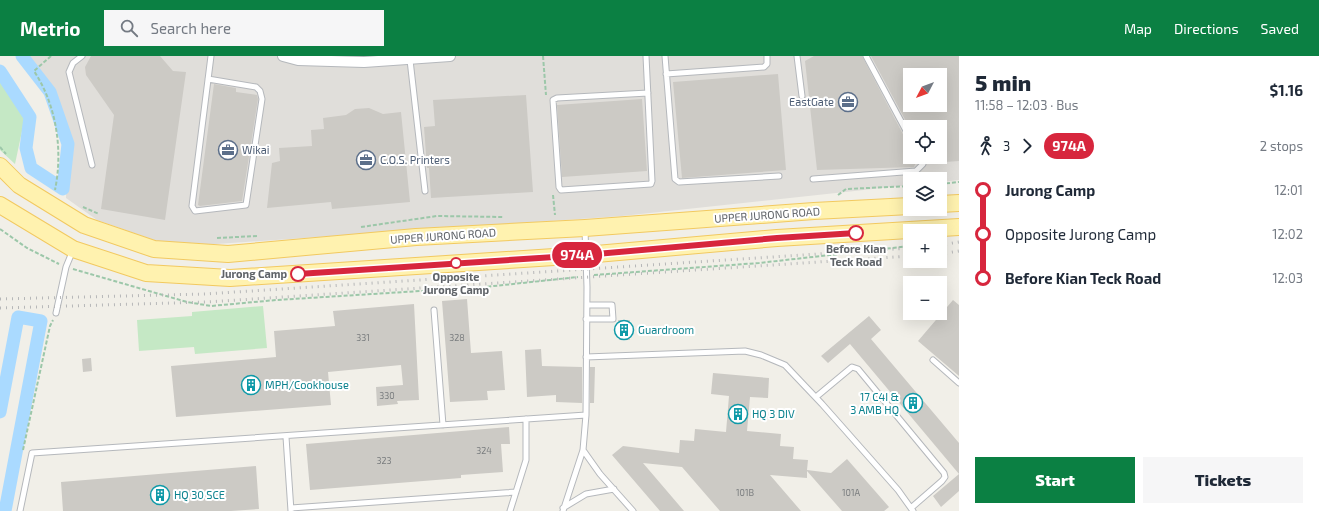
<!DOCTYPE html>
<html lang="en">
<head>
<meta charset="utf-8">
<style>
	:root { --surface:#fff; --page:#f6f6f7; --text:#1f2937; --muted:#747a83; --accent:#0b8043 }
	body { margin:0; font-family:"Exo 2",sans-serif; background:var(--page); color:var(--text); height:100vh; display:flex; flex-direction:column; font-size:15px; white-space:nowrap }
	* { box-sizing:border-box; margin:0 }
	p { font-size:13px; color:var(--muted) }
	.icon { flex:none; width:22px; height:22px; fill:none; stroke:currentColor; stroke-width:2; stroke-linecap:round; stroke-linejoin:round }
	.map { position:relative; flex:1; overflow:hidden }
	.side { display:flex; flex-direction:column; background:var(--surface); width:360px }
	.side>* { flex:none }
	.badge { padding:0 8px; border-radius:13px; font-size:14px; line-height:26px }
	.needle { width:26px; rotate:229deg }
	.tools { position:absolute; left:903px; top:12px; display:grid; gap:8px }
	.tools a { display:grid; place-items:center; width:44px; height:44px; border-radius:0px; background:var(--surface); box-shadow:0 4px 16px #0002; font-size:20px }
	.map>.badge { position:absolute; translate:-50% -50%; box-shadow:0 0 0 2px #fff }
	.legs { display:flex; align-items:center; gap:6px; height:44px; padding:0 16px; font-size:13px }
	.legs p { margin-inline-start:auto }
	.head { display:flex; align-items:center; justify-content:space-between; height:68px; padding:0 16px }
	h1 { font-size:22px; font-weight:800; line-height:30px }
	.primary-button { display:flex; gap:8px; margin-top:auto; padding:8px 16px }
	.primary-button a { flex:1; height:46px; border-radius:0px; background:var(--accent); color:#fff; font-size:16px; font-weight:800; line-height:46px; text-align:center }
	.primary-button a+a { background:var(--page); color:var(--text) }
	ul { padding:0 16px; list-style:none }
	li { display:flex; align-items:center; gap:14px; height:44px; font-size:15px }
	li i { display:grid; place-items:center; width:6px; height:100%; margin:0 5px; background:currentColor }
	li i::after { content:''; width:10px; height:10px; margin:-5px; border:3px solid; border-radius:50%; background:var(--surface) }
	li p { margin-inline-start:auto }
	li:first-child i { background:linear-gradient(#0000 50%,currentColor 0) }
	li:last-child i { background:linear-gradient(currentColor 50%,#0000 0) }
	header { display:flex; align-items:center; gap:24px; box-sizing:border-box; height:56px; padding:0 20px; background:var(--accent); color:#fff }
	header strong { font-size:19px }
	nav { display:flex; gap:22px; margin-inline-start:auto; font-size:14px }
	.search { width:280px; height:36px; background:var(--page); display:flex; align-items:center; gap:10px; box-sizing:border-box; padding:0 14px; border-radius:0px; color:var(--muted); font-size:15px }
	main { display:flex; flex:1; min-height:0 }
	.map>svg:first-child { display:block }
	.industrial { fill:#e0deda; fill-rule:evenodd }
	.green { fill:#c5e8c5 }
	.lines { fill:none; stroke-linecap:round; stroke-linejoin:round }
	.canal { stroke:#aadaff; stroke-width:13 }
	.building { fill:#cccac5; fill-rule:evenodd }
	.lane-casing { stroke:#b5b8bc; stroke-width:7 }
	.street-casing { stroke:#b5b8bc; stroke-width:12 }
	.primary-casing { stroke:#f2c960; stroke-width:18 }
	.path { stroke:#9cc7a9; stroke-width:2; stroke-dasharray:4 2; stroke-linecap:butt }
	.lane { stroke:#fff; stroke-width:5 }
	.street { stroke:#fff; stroke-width:10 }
	.primary { stroke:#fff2af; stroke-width:16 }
	.rail { stroke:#b6b7b8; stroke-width:3; stroke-dasharray:1 5; stroke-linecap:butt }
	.line-1-casing { stroke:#fff; stroke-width:9 }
	.line-1 { stroke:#d7263d; stroke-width:6 }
	.stop-1-dot { fill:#fff; stroke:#d7263d; stroke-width:2 }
	.labels { text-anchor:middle; stroke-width:4; stroke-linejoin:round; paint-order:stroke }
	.number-label { font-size:9px; fill:#7a7d7f }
	.service-label { font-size:11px; fill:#4e5e75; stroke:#fff; text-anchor:start }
	.street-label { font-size:11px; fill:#5f6368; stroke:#fff }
	.stop-label { font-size:11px; font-weight:bold; fill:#5f6368; stroke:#fff }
	.culture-label { font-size:11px; fill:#0d838f; stroke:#fff; text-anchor:start }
</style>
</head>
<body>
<header>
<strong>Metrio</strong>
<div class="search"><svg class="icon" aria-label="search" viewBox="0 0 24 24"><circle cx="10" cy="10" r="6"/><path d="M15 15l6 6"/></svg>Search here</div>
<nav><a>Map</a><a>Directions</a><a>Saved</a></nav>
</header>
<main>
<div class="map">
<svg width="959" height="455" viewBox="0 0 959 455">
	<rect width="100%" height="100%" fill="#f1efe8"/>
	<!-- industrial -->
	<path class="industrial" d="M22,0h937v124l-19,2v-3h-30v6l-288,31 -448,31 -77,-27 -31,-22 2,-54 -16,-53zM910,19h30v30h-30zM910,71h30v30h-30z"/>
	<!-- green -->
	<path class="green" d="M0,26l25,35 -10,47 -15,-14z
		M263,250l4,42 -72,6 -1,-7 -55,4 -2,-31 55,-4v-4z"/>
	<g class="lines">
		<!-- canal -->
		<path class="canal" d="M0,15l30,46 -4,31 5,20 32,21 5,-45 -18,-52 -28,-36
			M0,356l18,-95 23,4 -36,190"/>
	</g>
	<!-- building -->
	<path class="building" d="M91,0h69l13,15 13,1 -21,148 -64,-11 13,-94 -28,-40 -1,-8z
		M814,0h48l44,84 4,3v14h6l1,3 -3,7 -97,3 -12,-109z
		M871,0h88v105l-14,1 -5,-10v-25h-31zM910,19h30v30h-30z
		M778,18l8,96 -104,8 -9,-96z
		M214,28l22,4v4l21,3 1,4 -16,102 -42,5 -2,-1z
		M526,39l7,97 -102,6 -2,-30h-2l-3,-41 11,-1 -2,-26z
		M642,43l5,72 -85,6 -5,-72z
		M369,52l14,6 18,-2 9,90 -78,7 -1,-7 -64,6 5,-45 8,-2 -1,-13 33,-2 -1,-16 13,-1 -1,-11 23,-3 9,-6z
		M467,243l4,54 31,-2 3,39 -18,1 1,9 -38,2 -8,-101z
		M953,244l6,5v71l-41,-35z
		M414,248l5,96 -22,1 1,3 -21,2 -1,-19 27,-2 -2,-20 -73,7 3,33 -155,12 -5,-51 105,-9 -2,-26 61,-5 -2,-15z
		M869,260l12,14 -10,9 88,104v31l-109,-130 -22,19 -7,-7z
		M618,264h12v20h-11z
		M541,293l1,17 40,1v36l-26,-1v-7l-29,2 -2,-47z
		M91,302l1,13 -9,1 -1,-13z
		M590,311h5l-1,36h-4z
		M713,317l56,5 -1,20 -18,-1 -3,34 34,3 -1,12 14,1 -1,12 15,1 -1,10 24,3 16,-14 42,48 -5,4h-42l-35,-40v7l-37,-3 31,36h-81l-38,-44 -39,-4 41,48h-24l-48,-56 11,-9 56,7 1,-13 14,1 1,-12 31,3 3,-36 -18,-2z
		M509,371l1,17h-9l2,28 -42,3v3l-151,12 -4,-46z
		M256,410l3,43 -28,2h-168l-2,-29z
		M959,418v17l-18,16 -8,-11z"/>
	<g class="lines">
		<!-- lane casing -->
		<g class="lane-casing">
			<path id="lane" d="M82,0l-9,7 -4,9 23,93
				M646,0l6,125 -1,3 -90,6 -2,-3 -6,-87 4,-2 91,-5
				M665,0l10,123 4,3 100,-6
				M797,0l5,40
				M866,0l44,82
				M410,4l15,131
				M666,18l98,-7 3,-3v-8
				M208,23l48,8 4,4 2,8 -16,106 -51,6 -3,-5 19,-150
				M813,123l103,-8 7,-7 -3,-7
				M434,254l9,115
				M56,257l10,-46 7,-17
				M586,263h27l-1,-14h-25
				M586,301l159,-6 16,4 24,10 37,39 76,86 15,21
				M933,304l26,23
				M816,341l36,-30 6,2 86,104 1,4 -3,4 -31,27
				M286,381l5,74
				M583,394l17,24 33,37
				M291,452l225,-16
				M563,452l23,-14 28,-5
				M20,455l12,-58 554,-38
				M510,455l16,-51v-41
				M563,455l20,-61 3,-35 1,-128 -2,-57"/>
		</g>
		<!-- street casing -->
		<g class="street-casing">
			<path id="street" d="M283,0l15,4 66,2 86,-6"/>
		</g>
		<!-- primary casing -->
		<g class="primary-casing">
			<path id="primary" d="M0,110l19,19 65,40 70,24 74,5 188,-17 169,-9 229,-17 96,-5
				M940,148l19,-1
				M0,149l73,44 73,24 84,5 355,-23 192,-17 182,-11"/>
		</g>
		<!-- path -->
		<path class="path" d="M51,0l-17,15c23,35 29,80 21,119
			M543,0l3,39
			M0,91l6,7
			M940,128l19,-2
			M553,139l2,20
			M838,139l8,-6 64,-3
			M83,151l16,7
			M361,171l76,-11 67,1
			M0,173l27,19 32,16
			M217,182l40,-2
			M73,213l114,33 24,4 65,-6 209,-13 93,-10
			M594,219l165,-12 151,-17
			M23,394l27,-124 3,-6"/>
		<!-- lane -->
		<use href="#lane" class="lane"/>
		<!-- street -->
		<use href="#street" class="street"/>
		<!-- primary -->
		<use href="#primary" class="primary"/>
		<!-- rail -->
		<path class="rail" d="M940,189l19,-3
			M940,198l19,-3
			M0,243l205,-5 705,-46
			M0,252l207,-6 703,-46"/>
	</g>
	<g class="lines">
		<!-- line-1 casing -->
		<g class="line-1-casing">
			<path id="line-1" d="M298,218l287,-19 192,-17 79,-5"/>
		</g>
		<!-- line-1 -->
		<use href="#line-1" class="line-1"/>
	</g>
	<!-- icons -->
	<defs>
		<g id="office-ring" transform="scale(1)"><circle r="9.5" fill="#fff" stroke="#5c6f8a" stroke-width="1.5"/><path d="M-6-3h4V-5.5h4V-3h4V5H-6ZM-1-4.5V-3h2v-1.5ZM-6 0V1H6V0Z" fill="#5c6f8a"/></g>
		<g id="building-ring" transform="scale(1)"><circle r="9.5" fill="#fff" stroke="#0f9aa8" stroke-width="1.5"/><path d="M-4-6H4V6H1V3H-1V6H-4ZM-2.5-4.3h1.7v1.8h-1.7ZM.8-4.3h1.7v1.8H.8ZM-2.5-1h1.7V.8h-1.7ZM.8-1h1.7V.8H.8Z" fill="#0f9aa8"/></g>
	</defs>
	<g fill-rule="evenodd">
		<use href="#office-ring" x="848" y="46"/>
		<use href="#office-ring" x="228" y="94"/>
		<use href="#office-ring" x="366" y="104"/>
		<use href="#building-ring" x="624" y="274"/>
		<use href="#building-ring" x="251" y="329"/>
		<use href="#building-ring" x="913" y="347"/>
		<use href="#building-ring" x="738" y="358"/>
		<use href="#building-ring" x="160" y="439"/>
	</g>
	<!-- markers -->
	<g class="stop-1-dot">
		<circle cx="856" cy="177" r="7"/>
		<circle cx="456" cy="207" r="5"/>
		<circle cx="298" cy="218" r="7"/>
	</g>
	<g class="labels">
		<!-- number labels -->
		<g class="number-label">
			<text x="363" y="285">331</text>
			<text x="457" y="285">328</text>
			<text x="387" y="343">330</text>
			<text x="484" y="398">324</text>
			<text x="384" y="408">323</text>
			<text x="745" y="440">101B</text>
			<text x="851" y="440">101A</text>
		</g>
		<!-- service labels -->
		<g class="service-label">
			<text x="834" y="50" text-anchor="end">EastGate</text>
			<text x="242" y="98">Wikai</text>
			<text x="380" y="108">C.O.S. Printers</text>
		</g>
		<!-- street labels -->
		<g class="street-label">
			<text transform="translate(767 159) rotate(-4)" y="4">UPPER JURONG ROAD</text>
			<text transform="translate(443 180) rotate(-4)" y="4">UPPER JURONG ROAD</text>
		</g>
		<!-- stop labels -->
		<g class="stop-label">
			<text x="856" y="197">Before Kian<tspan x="856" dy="13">Teck Road</tspan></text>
			<text x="287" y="222" text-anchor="end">Jurong Camp</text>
			<text x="456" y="225">Opposite<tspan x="456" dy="13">Jurong Camp</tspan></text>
		</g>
		<!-- culture labels -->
		<g class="culture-label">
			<text x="638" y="278">Guardroom</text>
			<text x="265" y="333">MPH/Cookhouse</text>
			<text x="899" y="345" text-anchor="end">17 C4I &amp;<tspan x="899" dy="13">3 AMB HQ</tspan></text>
			<text x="752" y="362">HQ 3 DIV</text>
			<text x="174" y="443">HQ 30 SCE</text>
		</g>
	</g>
</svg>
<div class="tools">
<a><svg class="needle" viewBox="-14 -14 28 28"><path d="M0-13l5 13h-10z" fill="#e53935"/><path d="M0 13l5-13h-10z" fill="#747a83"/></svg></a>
<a><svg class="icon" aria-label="locate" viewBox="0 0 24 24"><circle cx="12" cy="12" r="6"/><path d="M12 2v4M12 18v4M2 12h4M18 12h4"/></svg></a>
<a><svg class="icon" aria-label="layers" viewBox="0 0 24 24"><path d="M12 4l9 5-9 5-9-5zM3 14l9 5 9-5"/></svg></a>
<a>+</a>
<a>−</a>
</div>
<b class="badge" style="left:577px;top:199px;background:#d7263d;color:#fff">974A</b>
</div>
<section class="side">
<div class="head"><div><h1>5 min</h1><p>11:58 – 12:03 · Bus</p></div><b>$1.16</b></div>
<div class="legs"><svg class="icon" aria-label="walk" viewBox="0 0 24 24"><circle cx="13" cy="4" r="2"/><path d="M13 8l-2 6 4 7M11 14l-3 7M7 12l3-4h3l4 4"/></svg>3<svg class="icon" aria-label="forward" viewBox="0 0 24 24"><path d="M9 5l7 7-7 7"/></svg><b class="badge" style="background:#d7263d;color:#fff">974A</b><p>2 stops</p></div>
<ul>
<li><i style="color:#d7263d"></i><b>Jurong Camp</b><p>12:01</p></li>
<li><i style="color:#d7263d"></i><span>Opposite Jurong Camp</span><p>12:02</p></li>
<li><i style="color:#d7263d"></i><b>Before Kian Teck Road</b><p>12:03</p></li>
</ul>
<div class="primary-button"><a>Start</a><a>Tickets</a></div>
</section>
</main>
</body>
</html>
